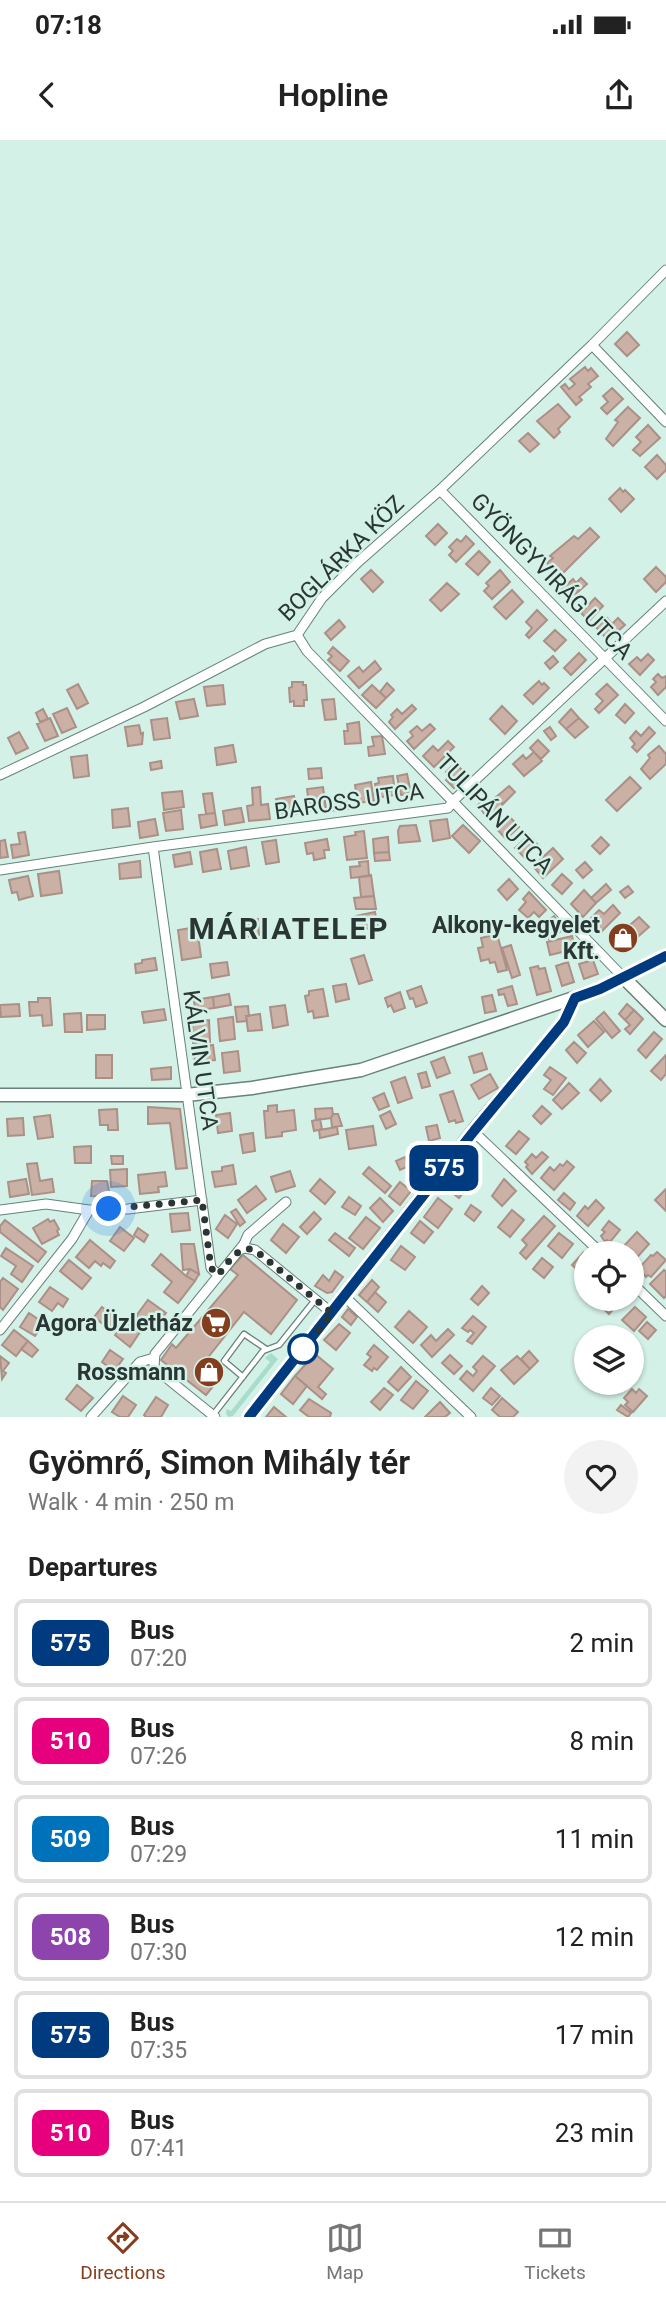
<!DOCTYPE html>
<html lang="en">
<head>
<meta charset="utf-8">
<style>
	:root { --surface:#fff; --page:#f2f2f2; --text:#222; --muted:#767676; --line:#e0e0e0; --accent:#853e1d }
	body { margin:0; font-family:Roboto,sans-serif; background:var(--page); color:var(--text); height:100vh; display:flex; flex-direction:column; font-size:26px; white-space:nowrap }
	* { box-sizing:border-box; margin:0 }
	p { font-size:23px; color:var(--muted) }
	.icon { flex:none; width:38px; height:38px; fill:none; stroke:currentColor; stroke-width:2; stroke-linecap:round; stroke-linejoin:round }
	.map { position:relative; height:1277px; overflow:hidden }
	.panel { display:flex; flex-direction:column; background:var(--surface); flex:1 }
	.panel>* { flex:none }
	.badge { padding:0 14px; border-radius:10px; font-size:24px; line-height:46px }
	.tools { position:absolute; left:574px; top:1101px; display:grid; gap:14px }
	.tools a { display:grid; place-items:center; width:70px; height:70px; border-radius:50%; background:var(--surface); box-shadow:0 2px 5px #0004; font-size:35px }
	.you { position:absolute; width:35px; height:35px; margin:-18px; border:5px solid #fff; border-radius:50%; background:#1a73e8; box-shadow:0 0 0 10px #1a73e833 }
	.map>.badge { position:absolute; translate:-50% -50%; box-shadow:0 0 0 4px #fff }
	h2 { padding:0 28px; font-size:26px; line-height:63px }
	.round { display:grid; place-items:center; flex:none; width:74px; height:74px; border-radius:37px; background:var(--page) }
	.head { display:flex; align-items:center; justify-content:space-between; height:119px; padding:0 28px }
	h1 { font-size:33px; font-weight:600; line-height:52px }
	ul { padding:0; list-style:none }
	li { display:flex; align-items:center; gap:21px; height:88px; margin:0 14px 10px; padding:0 14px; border:4px solid var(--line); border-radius:10px }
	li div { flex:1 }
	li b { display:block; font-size:26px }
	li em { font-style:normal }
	li .badge { min-width:77px; font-weight:700; text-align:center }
	.status { display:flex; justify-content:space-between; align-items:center; height:49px; padding:0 35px; background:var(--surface); direction:ltr }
	.status svg { height:19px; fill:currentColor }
	header { display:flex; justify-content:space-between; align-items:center; height:91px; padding:0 28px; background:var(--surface); font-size:32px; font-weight:600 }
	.tab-bar { display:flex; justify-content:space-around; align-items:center; height:98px; border-top:2px solid var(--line); background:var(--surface); font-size:19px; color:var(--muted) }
	.tab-bar a { display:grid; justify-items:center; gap:4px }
	.tab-bar .selected { color:var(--accent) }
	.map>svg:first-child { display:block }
	.green { fill:#a8ddcd }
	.building { fill:#cbb0a5; stroke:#aa9086; stroke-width:2 }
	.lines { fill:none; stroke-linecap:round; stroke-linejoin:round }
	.lane-casing { stroke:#668279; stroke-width:7 }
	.street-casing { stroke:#668279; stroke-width:11 }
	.secondary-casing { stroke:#668279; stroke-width:15 }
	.lane { stroke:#fff; stroke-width:4.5 }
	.street { stroke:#fff; stroke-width:9 }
	.secondary { stroke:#fff; stroke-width:12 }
	.line-casing { stroke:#fff; stroke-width:16 }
	.line { stroke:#003b80; stroke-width:10 }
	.walk { stroke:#2a3633; stroke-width:7; stroke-dasharray:0 12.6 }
	.stop-dot { fill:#fff; stroke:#003b80; stroke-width:3.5 }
	.labels { text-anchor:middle; stroke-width:5; stroke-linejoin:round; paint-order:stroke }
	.street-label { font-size:23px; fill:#2a3633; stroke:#d3f1e7 }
	.poi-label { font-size:23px; font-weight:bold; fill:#2a3633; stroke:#d3f1e7; text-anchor:end }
	.district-label { font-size:30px; font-weight:bold; letter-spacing:2px; fill:#2a3633; stroke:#d3f1e7 }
</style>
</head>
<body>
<div class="status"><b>07:18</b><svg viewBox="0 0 49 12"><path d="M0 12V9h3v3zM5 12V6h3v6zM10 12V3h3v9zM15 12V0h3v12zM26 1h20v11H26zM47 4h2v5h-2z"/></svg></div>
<header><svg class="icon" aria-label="back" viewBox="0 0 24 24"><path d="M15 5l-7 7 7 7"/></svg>Hopline<svg class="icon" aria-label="share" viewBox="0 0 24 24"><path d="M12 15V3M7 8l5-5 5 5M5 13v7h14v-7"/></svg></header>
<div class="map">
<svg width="666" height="1277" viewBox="0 0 666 1277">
	<rect width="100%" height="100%" fill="#d3f1e7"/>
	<!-- green -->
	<path class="green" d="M271,1213l7,6 -45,57 -5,1 -2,-4 1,-4 4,2 39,-49 -5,-4z"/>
	<!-- building -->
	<path class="building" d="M627,192l12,13 -12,11 -12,-12z
		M585,227l3,4 3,-3 7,8 -10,8 3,3 -12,10 3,3 -6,5 -15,-18 4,-3 4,5 6,-5 -5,-5z
		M612,248l11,11 -16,15 -6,-6 7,-6 -5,-6z
		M558,264l12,13 -12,12 2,3 -6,6 -17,-17z
		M628,267l12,11 -27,28 -7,-7 12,-17 -3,-2z
		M648,285l12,13 -20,18 -7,-6 8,-8 -5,-5z
		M528,293l11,11 -9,8 -11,-11z
		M657,315l9,10v5l-9,9 -12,-12z
		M620,348l3,4 2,-2 9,9 -13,13 -12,-13z
		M438,384l9,9 -12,12 -9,-9z
		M590,388l9,9 -42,42 -9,-9 3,-3 -4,-4 6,-5 -3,-2 24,-20 4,3z
		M466,396l8,8 -18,18 -7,-7 4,-4 -4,-4 8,-8 4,3z
		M479,411l11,11 -12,13 -12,-11z
		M656,427l10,10v5l-10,10 -12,-13z
		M371,430l12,12 -10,10 -12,-13z
		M500,430l10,12 -18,17 -8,-8 5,-5 -3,-3z
		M581,438l6,6 -17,15 -9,-9 12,-11 3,4z
		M447,443l12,11 -18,17 -11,-11z
		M512,450l11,12 -17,17 -12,-12z
		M595,458l8,8 -14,15 -8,-8z
		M537,470l10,10 -18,18 -3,-3 6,-7 -6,-6z
		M607,478l5,6 6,-6 7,7 -17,15 -12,-13z
		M339,480l6,7 -14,13 -6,-7z
		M555,490l11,10 -11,11 -11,-10z
		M333,507l16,14 -9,10 -12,-11 4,-4 -4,-3z
		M579,513l7,7 -15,15 -7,-7z
		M648,514l6,6 -14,15 -11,-11 8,-7 4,4z
		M553,516l5,6 -8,7 -5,-6z
		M375,521l6,8 -22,19 -11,-12 11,-9 4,5z
		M658,534l4,4 4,-2v11l-8,8 -7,-8 5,-5 -3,-3z
		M539,541l3,4 2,-2 5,5 -16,16 -9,-9z
		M292,542h11v3h3l1,15h-3v6h-10v-5l-4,1 -1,-14 3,-1z
		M387,543l7,7 -8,8 -6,-6z
		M78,544l10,19 -11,6 -10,-19z
		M607,544l11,11 -19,18 -4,-4 8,-8 -7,-7z
		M223,545l2,19 -18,2 -3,-19z
		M372,545l14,13 -10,10 -14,-13z
		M194,559l4,17 -18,3 -4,-17z
		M334,559l2,20 -11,1 -3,-20z
		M625,564l9,9 -9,10 -9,-8z
		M412,565l4,4 -21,20 -6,-7 4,-5 -2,-2 6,-6 5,5z
		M502,566l15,15 -12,13 -15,-15z
		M67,568l9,19 -14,6 -9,-19z
		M43,569l5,10 -8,3 -4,-9z
		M571,569l8,9 -13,11 -7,-7z
		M50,578l8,18 -13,5 -8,-17z
		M167,578l3,20 -16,2 -3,-20z
		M579,578l9,9 -13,11 -9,-9z
		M359,582l2,21 -16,1 -1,-13h4l-1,-7z
		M430,584l5,5 -21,20 -7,-8 6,-5 -3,-4 7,-6 5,5z
		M139,585l2,9 2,-1 -1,11 -14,2 -3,-19z
		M550,587l6,9 -5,4 -7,-9z
		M649,587l6,6 -18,19 -5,-5 3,-3 -5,-6 6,-7 5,5z
		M19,592l9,16 -12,6 -8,-16z
		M382,596l3,18 -16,2 -1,-9 6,-1 -2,-9z
		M538,600l11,11 -8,8 -11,-11z
		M448,601l6,6 -20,20 -11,-11 10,-10 5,5z
		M233,605l3,17 -19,3 -2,-17z
		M659,606l7,8v10l-16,15 -9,-10 9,-11 -2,-3z
		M534,612l8,9 -18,15 -11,-12 10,-9 3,4z
		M87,615l2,21 -15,2 -3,-21z
		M161,621l1,7 -11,2 -1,-7z
		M451,627l4,4 4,-4 8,8 -13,13 -8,-8 4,-4 -4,-4z
		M321,628l1,10 -13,1 -1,-10z
		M407,634l4,19 -10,2 -4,-19z
		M393,636l2,19 -14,2 -1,-7h-4l-1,-6 4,-1 -1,-5z
		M630,637l11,11 -24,23 -11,-11z
		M371,642l3,19 -16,2 -3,-18z
		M509,646l6,6 -12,12 -7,-7z
		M260,647l1,18 7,-1 2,15 -21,2 -2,-15 6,-1 -1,-17z
		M323,647l3,22 -16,2 -3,-22z
		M182,651l2,16 -20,3 -2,-17z
		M212,653l3,20 -9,1 -3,-20z
		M294,656l3,18 -18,3 -3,-18z
		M346,656l2,13 -17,2 -2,-13z
		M496,657l7,7 -15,15 -10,-14 8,-7 5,5z
		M128,668l2,18 -17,2 -1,-18z
		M241,668l3,14 -19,3 -2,-14z
		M181,670l2,19 -17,2 -3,-18z
		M215,673l2,12 -16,3 -2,-13z
		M509,676l10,11 -13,12 -10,-11z
		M155,679l3,16 -18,3 -2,-16z
		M447,679l3,19 -17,3 -3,-20z
		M416,685l4,16 -21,2 -1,-12 2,-5z
		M463,685l17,16 -11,12 -17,-17z
		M364,691l3,27 -20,2 -3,-23 12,-2 -1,-3z
		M25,692l4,23 -16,3 -2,-13 9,-1 -2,-11z
		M529,695l9,10 -13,13 -10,-10z
		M388,697l1,15 -15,1 -1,-14z
		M601,697l8,8 -9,9 -8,-8z
		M327,699l2,11h-5l1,8 -11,2 -1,-7 -6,1 -2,-11z
		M5,700l3,17 -8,1v-17z
		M276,700l3,22 -13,2 -4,-22z
		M246,707l3,19 -18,3 -3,-18z
		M553,708l10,11 -20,19 -10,-12z
		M217,709l4,20 -18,3 -3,-20z
		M190,712l2,12 -17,3 -2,-12z
		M389,712l1,8 -15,1 -1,-8z
		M140,721l1,16 -21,2 -1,-15z
		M368,721l1,15 -18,2 -1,-11 10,-1 -1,-4z
		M585,722l7,8 -9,8 -7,-8z
		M59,731l3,22 -21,3 -3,-22z
		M562,734l10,9 -10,11 -10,-9z
		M371,735l3,21 -13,1 -2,-20z
		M28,736l5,20 -14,4 -2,-8 -5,1 -3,-13z
		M509,739l9,10 -11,11 -9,-10z
		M606,744l5,6 -15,13 -5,-5z
		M628,746l5,6 -8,6 -5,-6z
		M584,750l12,13 -13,14 -12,-13z
		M529,752l17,18 -7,7 -5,-5 -6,6 -9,-8 7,-8 -3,-3z
		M374,756l2,13h-20l-2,-11z
		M613,765l7,8 -21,21 -12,-12 12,-12 5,4z
		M375,772l3,16 -20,1 -2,-13z
		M554,776l10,13 -15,10 -9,-13z
		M639,777l10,10 -24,21 -9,-11z
		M258,779l1,16 -15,2 -2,-17z
		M197,787l4,30 -19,3 -4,-30z
		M497,794l10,36 -9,2 -3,-10 -5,1 -1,-4 -8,2 -3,-13 5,-1 -2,-9z
		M572,796l3,13 -25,6 -3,-13z
		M511,805l9,30 -8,3 -10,-30z
		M364,815l8,25 -13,4 -8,-25z
		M155,818l2,12 -21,3 -1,-9 7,-1v-3z
		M593,820l5,14 -14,5 -5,-15z
		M227,822l2,13 -17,3 -2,-14z
		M568,822l6,20 -12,4 -6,-20z
		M538,826l1,3 6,-1 6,23 -14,4 -7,-27z
		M346,844l3,15 -13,3 -3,-16z
		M421,846l6,17 -11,4 -3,-9 -3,1 -3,-8z
		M512,846l5,18 -9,2 -4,-12 -5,1 -1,-5z
		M323,849l5,27 -14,2 -1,-7 -5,1 -3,-16 4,-1v-4z
		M400,852l5,16 -11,4 -3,-7 -3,2 -3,-9z
		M229,854l2,11 -17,3 -1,-11z
		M492,855l4,16 -11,2 -3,-16z
		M213,857l1,11 -19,3 -1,-11z
		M38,858h12l2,27 -9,1 -1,-11 -12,1 -1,-14h9z
		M19,864l1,12 -19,1 -1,-12z
		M627,864l7,6 -9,10 -6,-6z
		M285,865l3,20 -15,3 -3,-21z
		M248,866l1,10h-3l1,5 -10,1 -2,-15z
		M164,869l2,11 -22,3 -2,-11z
		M634,870l9,9 -13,15 -5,-5 5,-4 -5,-5z
		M604,872l16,19 -8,7 -16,-19z
		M81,873l1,19h-17l-1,-18z
		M260,874l2,16 -14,1 -2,-15z
		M87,875h18v14l-18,1z
		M233,877l2,22 -15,2 -2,-22z
		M209,880l1,22 -17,1 -1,-21z
		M594,881l10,11 -16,15 -10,-12z
		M654,892l8,7 -16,19 -8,-8z
		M574,902l12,11 -9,10 -11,-13z
		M213,905l2,15 -20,2 -2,-14z
		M238,911l2,20 -16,2 -2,-20z
		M482,913l5,16 -13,4 -5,-16z
		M96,915h16v23h-16z
		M666,915v19l-5,6 -10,-9z
		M444,917l6,16 -13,5 -6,-16z
		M171,927v12l-19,1 -1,-11z
		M550,927l16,11 -13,17 -9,-6 7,-9 -7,-5z
		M426,932l4,14 -8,2 -4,-14z
		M490,934l8,14 -19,11 -8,-14z
		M405,937l7,21 -14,5 -7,-21z
		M600,939l11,12 -10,10 -11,-11z
		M569,943l10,10 -17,16 -9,-9z
		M453,951l10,30 -7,2 -1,-3 -6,2 -9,-27z
		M384,953l5,13 -10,4 -6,-12z
		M277,965v7l17,-2 2,20 -14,2v4l-16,2 -2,-27h4v-5z
		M542,966l9,8 -10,10 -8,-8z
		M148,967l32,2 7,59 -11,1 -6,-46 -22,1z
		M332,968l1,6 -2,4 -15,2 -1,-11z
		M117,969l1,21h-10v-5h-8l-1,-15z
		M390,971l6,13 -10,5 -6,-13z
		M230,973l2,18 -14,2 -2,-18z
		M333,974h5l4,12 -10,1 -1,-9z
		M50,975l3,22 -15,2 -4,-22z
		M23,978l1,17 -16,1 -1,-17z
		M320,979l2,10 -8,2 -2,-10z
		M437,985l3,13 -11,3 -3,-14z
		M373,986l3,19 -27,4 -3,-19z
		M337,987l1,7 -18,4 -1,-8z
		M519,991l10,8 -13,15 -10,-8z
		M253,993l2,18 -12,2 -3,-18z
		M91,1006v17h-16l-1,-16z
		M542,1012l6,5 -16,17 -6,-7 2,-2 -3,-3 7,-8 4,4z
		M429,1015l5,4 -9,12 -5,-4z
		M111,1016h12v8h-11z
		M405,1017l4,9 -9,4 -4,-9z
		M567,1021l7,6 -20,23 -13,-12 9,-11 4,4 6,-7 3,2z
		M37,1023l3,18 12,-2 2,13 -22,3 -5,-31z
		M233,1025l3,19 -21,3 -3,-15 10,-1v-4z
		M369,1027l22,19 -6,7 -22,-19z
		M127,1029v17l-16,1 -1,-17z
		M290,1031l5,15 -19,6 -5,-15z
		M165,1032l2,14 -9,1 1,5 -19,2 -2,-19z
		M454,1036l14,10 -9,12 -14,-11z
		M26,1039l3,15 -19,3 -2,-15z
		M320,1039l15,13 -10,12 -15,-13z
		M504,1039l12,12 -14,15 -10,-10z
		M92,1041h15l3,16 -19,-1z
		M400,1042l11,9 -11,14 -11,-9z
		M256,1046l10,13 -19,14 -9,-13z
		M666,1049v22l-11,-11z
		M564,1053l11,10 -5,7 -12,-10z
		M349,1057l12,9 -6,9 -13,-8z
		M380,1058l13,13 -10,11 -13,-14z
		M438,1058l14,11 -14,19 -14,-11z
		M596,1060l8,8 -16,18 -11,-10 8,-10 3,3z
		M471,1065l10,7 -7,9 -9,-7z
		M236,1069l9,13 -5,4 -9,-14z
		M512,1070l12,10 -14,17 -12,-10z
		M314,1072l7,7 -14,15 -7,-7z
		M188,1073l2,17 -18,2 -2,-18z
		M225,1075l12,9 -9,14 -12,-9z
		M544,1076l11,10 -29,33 -6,-6 7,-8 -5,-5z
		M366,1077l14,11 -17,21 -14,-11z
		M48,1079l2,3 4,-2 5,9 -2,2 2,4 -17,9 -9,-16z
		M5,1080l41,32 -8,10 -38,-30v-6z
		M420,1081l13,11 -9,11 -13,-10z
		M609,1081l11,9 -10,12 -3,-2 -2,2 -4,-6 4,-4 -3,-2z
		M283,1084l16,13 -13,16 -15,-13z
		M120,1087l14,11 -10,13 -14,-10z
		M138,1088l10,7 -4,7 -10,-7z
		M637,1092l12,12 -16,18 -1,-9h-8l-4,-3z
		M335,1093l20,15 -6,8 -20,-16z
		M559,1093l14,11 -11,14 -14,-12z
		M90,1100l25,21 -5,7 -7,-5 -2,3 -6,-5 -6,7 -13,-11z
		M181,1104h13l5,30 -9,-5 -7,1z
		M401,1106l14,11 -10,13 -14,-10z
		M6,1108l27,18 -11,16 -11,-8 5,-8 -15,-10z
		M584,1112l2,2v18l-3,3 -11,-10z
		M657,1112l9,8 -15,17 -3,-2 -2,2 -7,-9 12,-13 2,1z
		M161,1114l25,22 9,5 -17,22 -14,-11 8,-10 -20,-17z
		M243,1115l54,45 -26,34 -27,-22 -38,48 17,14 -17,21 -45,-35 11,-16 4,4 62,-73 -8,-6z
		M542,1118l11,9 -9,11 -11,-9z
		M69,1120l22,18 -9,11 -22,-18z
		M190,1129l9,5 -4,7 -9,-5z
		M664,1130l2,2v24l-2,2 -14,-14z
		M335,1131l8,6 -11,15 -5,1 -12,-7 8,-11 6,6z
		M3,1138l15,11 -15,21 -3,-3v-25z
		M372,1140l7,7 -12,15 -8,-7z
		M482,1146l7,7 -11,12 -7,-6z
		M50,1147l18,12 -5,8 -5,-4 -6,8 -13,-9z
		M375,1152l11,10 -8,10 -11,-10z
		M601,1158h18l2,2 -12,14 -12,-11z
		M148,1160l18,13 -12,16 -18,-13z
		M102,1167l18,14 -8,10 -18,-14z
		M635,1167l11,10 -12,14 -12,-11z
		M348,1169l9,8 -6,8 -9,-8z
		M409,1171l18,16 -14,16 -18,-16z
		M29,1173l15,10 -9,13 -15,-9z
		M473,1176l13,11 -14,17 -5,-3 7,-8 -4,-3 -2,2 -6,-4z
		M647,1182l9,8 -8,9 -9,-8z
		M124,1183l16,9 -10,15 -15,-12z
		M339,1184l11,9 -14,17 -12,-10z
		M448,1189l6,6 -22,22 -11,-12 10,-10 5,6z
		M14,1190l14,11 -12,15 -14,-11z
		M28,1201l10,9 -6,7 -11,-8z
		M374,1205l14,12 -11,13 -3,-2 -2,3 -8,-6 7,-8 -4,-3z
		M110,1210l13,9 -9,12 -12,-9z
		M529,1211l9,10 -8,8 -9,-10z
		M315,1214l18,15 -15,18 8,7 -4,5 -27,-23z
		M450,1215l12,11 -8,8 -12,-11z
		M0,1216l9,7 -6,8 3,2 -4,6z
		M483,1216l12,10 -22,25 -13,-12 7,-8 6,5 4,-5 -4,-4z
		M517,1216l13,13 -16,15 -13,-14z
		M401,1227l10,10 -13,14 -10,-9z
		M295,1236l12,10 -14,18 -12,-10z
		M416,1241l12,10 -15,18 -12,-9z
		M77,1245l16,13 -12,13 -15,-12z
		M384,1248l9,7 -13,15 -9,-8z
		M491,1248l9,8 -8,9 -9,-7z
		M632,1249l4,4 3,-4 8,7 -14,16 -8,-7 3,-3 -4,-4z
		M123,1256l13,9 -8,12h-8l-8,-5z
		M156,1257l12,8 -7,12h-15l-2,-2z
		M502,1258l16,14 -5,5h-13l-8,-7z
		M309,1259l22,14 -1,4h-21l-9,-7z
		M440,1262l10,11 -5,4h-20z
		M621,1265l10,8 -3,4 -11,-7z
		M274,1267l12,10h-20z"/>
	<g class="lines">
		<!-- lane casing -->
		<g class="lane-casing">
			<path id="lane" d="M243,1237l-19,-16 20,-27 22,15
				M213,1275l50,-64 16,-6 36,-45"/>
		</g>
		<!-- street casing -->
		<g class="street-casing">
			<path id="street" d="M592,205l74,77
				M440,350l226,231
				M297,495l10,16 317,327
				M0,635l144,-68 121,-63 32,-9 25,-37 36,-36 82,-72 152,-145 74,-75
				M153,707l58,421 7,7
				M0,730l153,-23 295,-39 6,-8 212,-199
				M473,991l128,122
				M0,1070l46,-6 43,6 39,-1 74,-9
				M239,1110l6,-2 10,2 77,63
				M632,1143l34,33
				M345,1157l126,120
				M0,1190l72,-91 17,-29
				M91,1277l49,-55 14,-4
				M215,1277l-57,-46 -4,-5 1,-12 89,-110 4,-9 38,-33"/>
		</g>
		<!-- secondary casing -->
		<g class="secondary-casing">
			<path id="secondary" d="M624,838l42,42
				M0,955h186l66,-7 109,-18 239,-81 66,-33
				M249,1277l224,-286 91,-109 11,-24"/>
		</g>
		<!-- lane -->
		<use href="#lane" class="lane"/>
		<!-- street -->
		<use href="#street" class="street"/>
		<!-- secondary -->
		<use href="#secondary" class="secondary"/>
	</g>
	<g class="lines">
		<!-- line casing -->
		<g class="line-casing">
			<path id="line" d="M249,1277l225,-286 90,-109 11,-24 25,-9 66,-33"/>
		</g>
		<!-- line -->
		<use href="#line" class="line"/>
		<!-- walk -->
		<path class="walk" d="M109,1069l93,-9 9,68 7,7c11,-13 19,-30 37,-25l77,63 -33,42 4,-6"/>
	</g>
	<!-- icons -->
	<defs>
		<g id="shop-disc" transform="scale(1.575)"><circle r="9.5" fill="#853e1d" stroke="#d3f1e7"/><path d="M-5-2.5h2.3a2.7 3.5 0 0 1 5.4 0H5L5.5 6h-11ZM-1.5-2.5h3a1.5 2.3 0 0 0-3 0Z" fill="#fff"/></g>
		<g id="supermarket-disc" transform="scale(1.575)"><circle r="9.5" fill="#853e1d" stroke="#d3f1e7"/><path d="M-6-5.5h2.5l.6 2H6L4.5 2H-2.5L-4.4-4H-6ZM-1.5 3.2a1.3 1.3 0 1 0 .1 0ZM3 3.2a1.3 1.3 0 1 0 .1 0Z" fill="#fff"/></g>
	</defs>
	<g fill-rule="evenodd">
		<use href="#shop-disc" x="623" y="798"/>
		<use href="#supermarket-disc" x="216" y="1183"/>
		<use href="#shop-disc" x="209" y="1232"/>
	</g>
	<!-- markers -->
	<circle class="stop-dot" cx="303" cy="1209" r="14"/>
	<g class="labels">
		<!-- street labels -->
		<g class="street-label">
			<text transform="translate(341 418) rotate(-45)" y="8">BOGLÁRKA KÖZ</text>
			<text transform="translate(552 436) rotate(46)" y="8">GYÖNGYVIRÁG UTCA</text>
			<text transform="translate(349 661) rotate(-8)" y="8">BAROSS UTCA</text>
			<text transform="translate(495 674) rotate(46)" y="8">TULIPÁN UTCA</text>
			<text transform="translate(201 920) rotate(82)" y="8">KÁLVIN UTCA</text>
		</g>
		<!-- poi labels -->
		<g class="poi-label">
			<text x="600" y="793">Alkony-kegyelet<tspan x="600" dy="26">Kft.</tspan></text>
			<text x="193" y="1191">Agora Üzletház</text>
			<text x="186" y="1240">Rossmann</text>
		</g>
		<!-- district labels -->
		<g class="district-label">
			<text x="289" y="799">MÁRIATELEP</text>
		</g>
	</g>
</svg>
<div class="tools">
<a><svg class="icon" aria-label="locate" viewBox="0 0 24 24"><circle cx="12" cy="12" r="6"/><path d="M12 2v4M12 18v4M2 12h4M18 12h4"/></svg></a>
<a><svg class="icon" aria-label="layers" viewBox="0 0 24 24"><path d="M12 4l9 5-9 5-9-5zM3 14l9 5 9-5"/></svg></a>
</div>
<div class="you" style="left:109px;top:1069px"></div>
<b class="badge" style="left:444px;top:1028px;background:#003b80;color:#fff">575</b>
</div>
<section class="panel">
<div class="head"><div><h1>Gyömrő, Simon Mihály tér</h1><p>Walk · 4 min · 250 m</p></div><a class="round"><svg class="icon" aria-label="heart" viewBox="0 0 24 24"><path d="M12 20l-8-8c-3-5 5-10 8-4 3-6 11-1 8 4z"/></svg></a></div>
<h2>Departures</h2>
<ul>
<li><span class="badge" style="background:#003b80;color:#fff">575</span><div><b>Bus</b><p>07:20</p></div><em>2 min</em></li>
<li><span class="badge" style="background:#e6007e;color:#fff">510</span><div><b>Bus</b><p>07:26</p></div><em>8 min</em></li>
<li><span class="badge" style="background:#0072bc;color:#fff">509</span><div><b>Bus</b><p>07:29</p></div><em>11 min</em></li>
<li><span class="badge" style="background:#8e44ad;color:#fff">508</span><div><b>Bus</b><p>07:30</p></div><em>12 min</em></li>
<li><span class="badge" style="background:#003b80;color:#fff">575</span><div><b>Bus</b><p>07:35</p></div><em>17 min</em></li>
<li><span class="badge" style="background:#e6007e;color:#fff">510</span><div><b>Bus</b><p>07:41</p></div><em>23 min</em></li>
</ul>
</section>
<nav class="tab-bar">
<a class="selected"><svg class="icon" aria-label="directions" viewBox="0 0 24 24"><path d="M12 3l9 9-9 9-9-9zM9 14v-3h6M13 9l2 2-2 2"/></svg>Directions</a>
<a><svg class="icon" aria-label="map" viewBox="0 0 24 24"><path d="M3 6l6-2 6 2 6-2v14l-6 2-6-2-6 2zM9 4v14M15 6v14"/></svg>Map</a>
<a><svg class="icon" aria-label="tickets" viewBox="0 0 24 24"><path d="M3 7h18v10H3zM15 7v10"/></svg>Tickets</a>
</nav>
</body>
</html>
